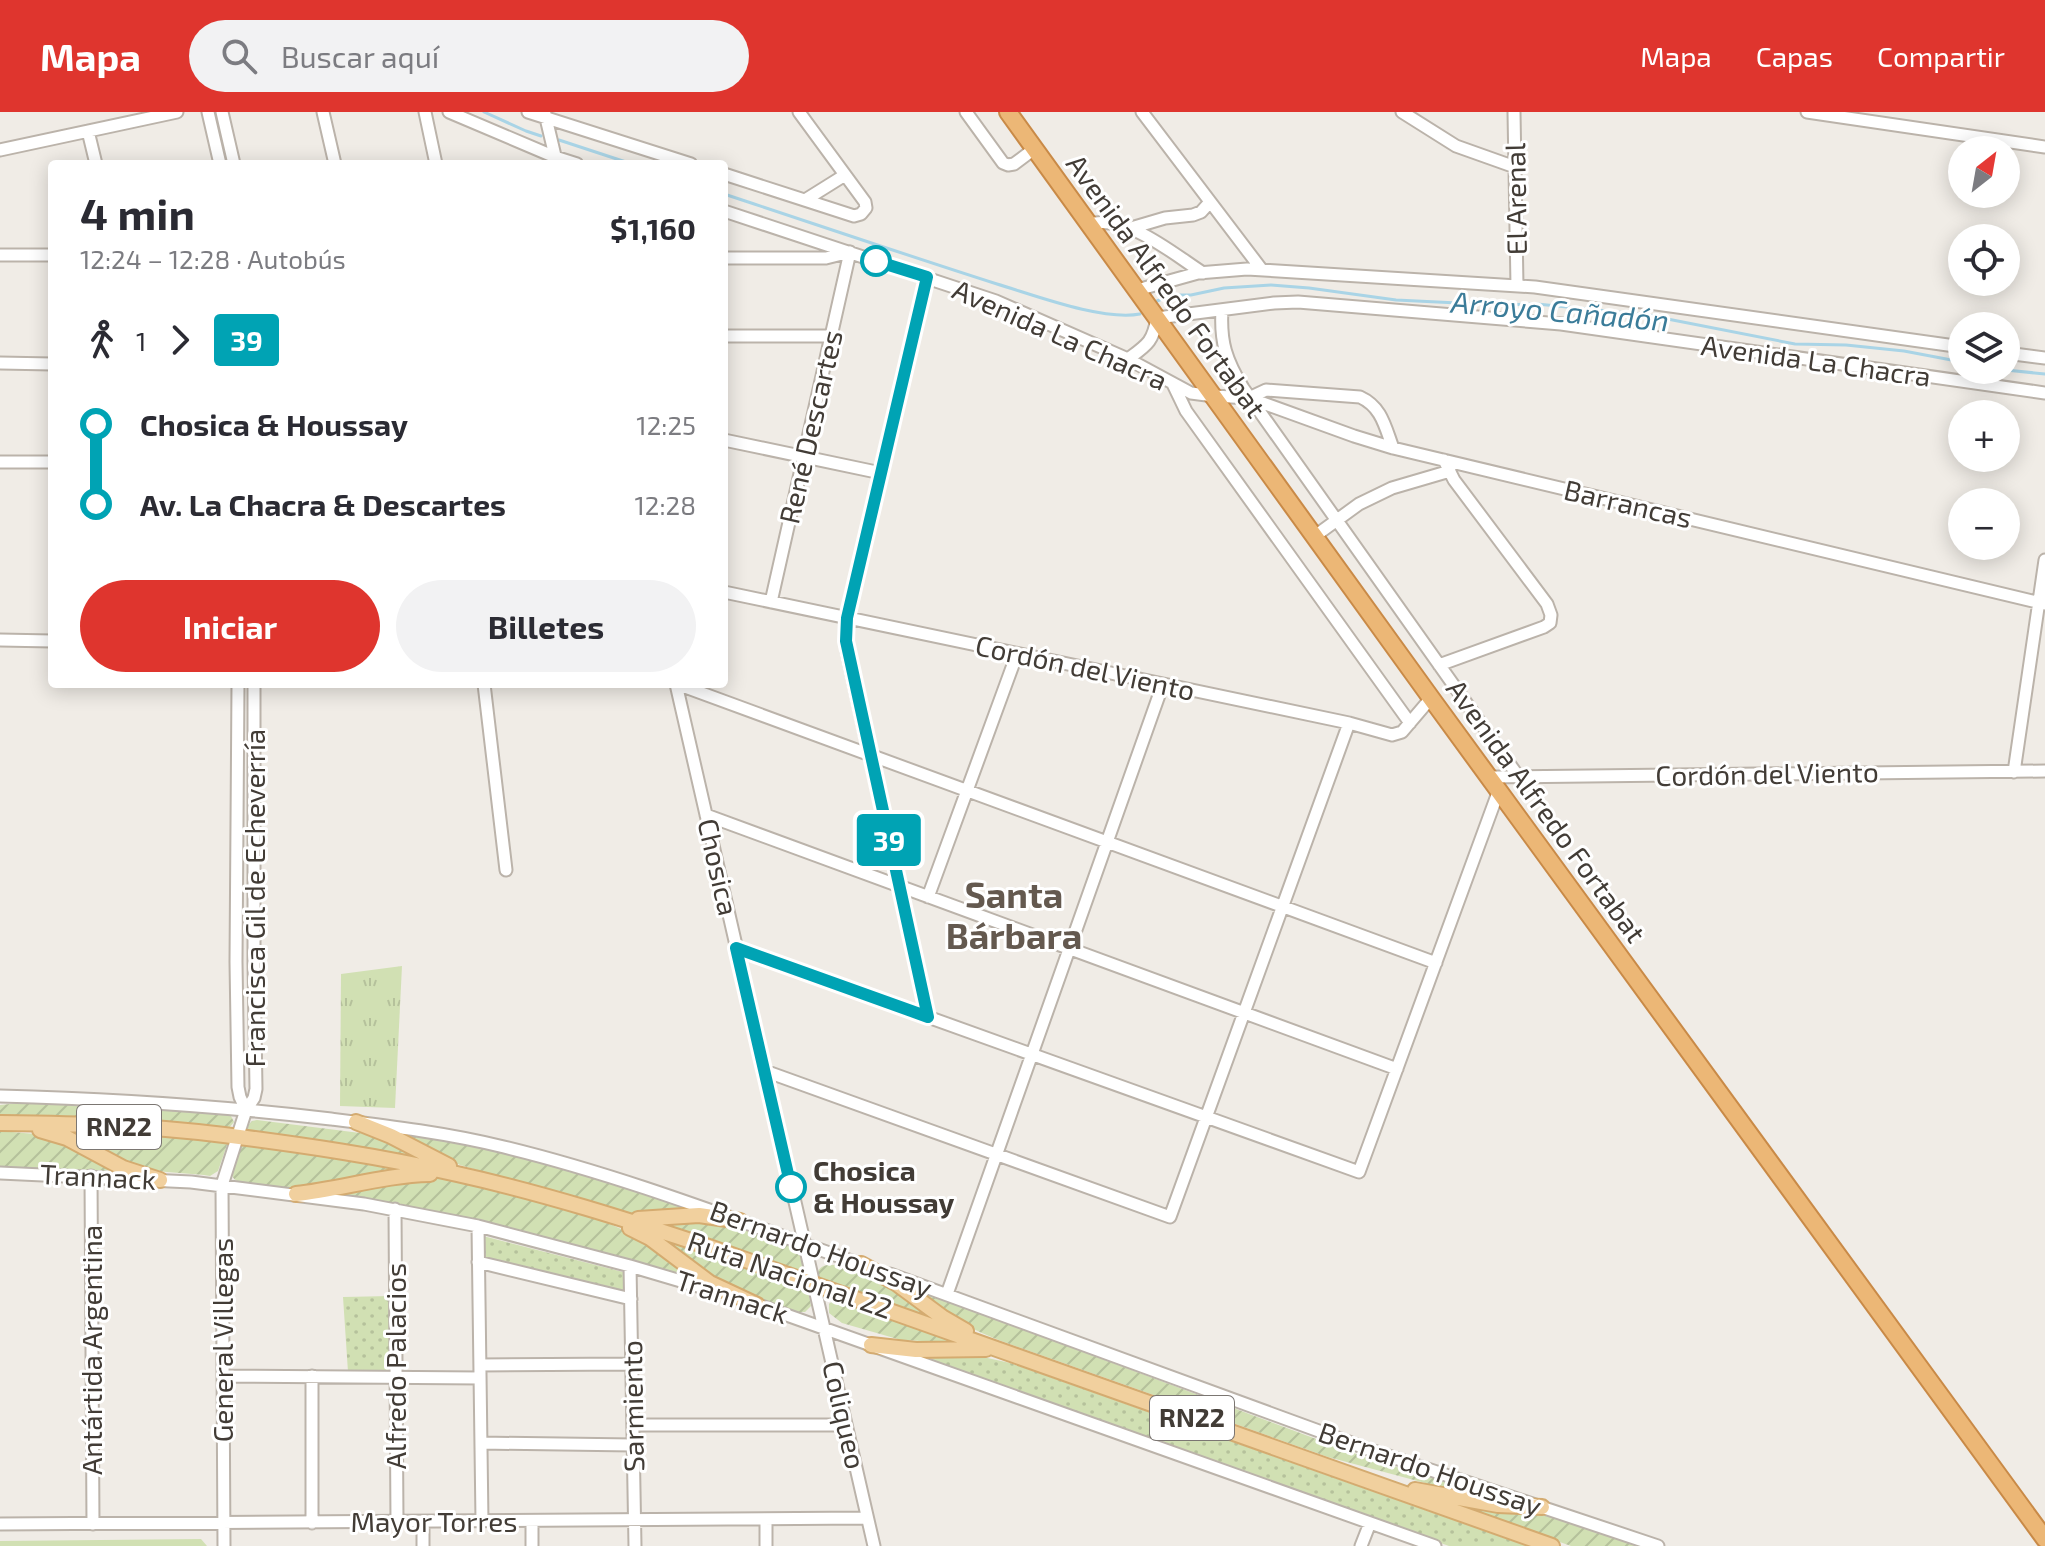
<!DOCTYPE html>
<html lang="es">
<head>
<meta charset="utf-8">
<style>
	:root { --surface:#fff; --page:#f2f2f3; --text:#2b2b33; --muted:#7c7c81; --accent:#df352e }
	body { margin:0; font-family:"Exo 2",sans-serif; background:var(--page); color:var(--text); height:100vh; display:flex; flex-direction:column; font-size:30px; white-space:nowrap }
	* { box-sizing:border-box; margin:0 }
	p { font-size:26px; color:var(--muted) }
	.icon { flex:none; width:44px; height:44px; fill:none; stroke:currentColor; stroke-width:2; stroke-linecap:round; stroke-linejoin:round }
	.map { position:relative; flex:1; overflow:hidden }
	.drawer { position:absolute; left:48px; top:48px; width:680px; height:528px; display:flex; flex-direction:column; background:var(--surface); border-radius:8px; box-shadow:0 4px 20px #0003 }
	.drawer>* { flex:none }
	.badge { padding:0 16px; border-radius:6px; font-size:28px; line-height:52px }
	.needle { width:52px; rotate:31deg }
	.tools { position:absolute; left:1948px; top:24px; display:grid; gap:16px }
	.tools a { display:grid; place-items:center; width:72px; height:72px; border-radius:50%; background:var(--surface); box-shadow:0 4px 20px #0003; font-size:40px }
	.map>.badge { position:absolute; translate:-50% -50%; box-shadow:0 0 0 4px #fff }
	.legs { display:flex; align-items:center; gap:12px; height:88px; padding:0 32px; font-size:26px }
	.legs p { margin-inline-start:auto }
	.head { display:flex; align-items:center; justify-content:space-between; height:136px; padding:0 32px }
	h1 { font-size:44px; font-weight:700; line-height:60px }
	.button { display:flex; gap:16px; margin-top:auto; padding:16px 32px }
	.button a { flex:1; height:92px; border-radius:48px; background:var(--accent); color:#fff; font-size:32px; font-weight:700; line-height:92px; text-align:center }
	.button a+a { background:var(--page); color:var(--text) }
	ul { padding:0 32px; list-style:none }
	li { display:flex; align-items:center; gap:28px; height:80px; font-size:30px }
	li i { display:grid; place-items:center; width:12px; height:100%; margin:0 10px; background:currentColor }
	li i::after { content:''; width:20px; height:20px; margin:-10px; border:6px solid; border-radius:50%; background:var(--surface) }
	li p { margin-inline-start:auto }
	li:first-child i { background:linear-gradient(#0000 50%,currentColor 0) }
	li:last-child i { background:linear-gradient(currentColor 50%,#0000 0) }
	header { display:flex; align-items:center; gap:48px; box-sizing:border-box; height:112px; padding:0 40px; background:var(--accent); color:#fff }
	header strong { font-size:38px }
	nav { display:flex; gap:44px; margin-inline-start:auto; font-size:28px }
	.search { width:560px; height:72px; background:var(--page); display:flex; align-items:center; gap:20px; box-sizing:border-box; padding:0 28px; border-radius:44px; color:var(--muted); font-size:30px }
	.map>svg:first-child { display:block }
	.grass { fill:url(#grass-dots) }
	.park { fill:url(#park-tufts) }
	.garden { fill:url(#garden-furrows) }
	.pitch { fill:#d1e0b3 }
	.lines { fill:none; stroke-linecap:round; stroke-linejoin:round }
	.stream { stroke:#a9d4e6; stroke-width:3 }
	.minor-casing { stroke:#bbb3aa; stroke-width:15 }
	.major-casing { stroke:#d4ab70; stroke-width:18 }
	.highway-casing { stroke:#c98a47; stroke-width:20 }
	.minor { stroke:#fff; stroke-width:11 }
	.major { stroke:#f1d09e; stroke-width:14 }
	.highway { stroke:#ecb776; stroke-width:16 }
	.line-1-casing { stroke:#fff; stroke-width:18 }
	.line-1 { stroke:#00a3b4; stroke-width:12 }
	.stop-1-dot { fill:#fff; stroke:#00a3b4; stroke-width:4 }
	.labels { text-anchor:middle; stroke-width:6; stroke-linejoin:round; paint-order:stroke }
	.shield { fill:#fff; stroke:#7b7672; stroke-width:2 }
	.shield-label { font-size:26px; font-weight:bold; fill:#423c36 }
	.street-label { font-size:28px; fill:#423c36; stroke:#fff }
	.stop-label { font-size:28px; font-weight:bold; fill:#423c36; stroke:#fff; text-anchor:start }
	.water-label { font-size:30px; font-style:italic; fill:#3b7c99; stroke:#fff }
	.district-label { font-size:36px; font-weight:bold; fill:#64594f; stroke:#fff }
</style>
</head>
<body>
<header>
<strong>Mapa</strong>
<div class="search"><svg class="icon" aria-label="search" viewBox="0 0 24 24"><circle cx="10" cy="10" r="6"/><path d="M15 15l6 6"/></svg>Buscar aquí</div>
<nav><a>Mapa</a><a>Capas</a><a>Compartir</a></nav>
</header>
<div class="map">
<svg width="2045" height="1434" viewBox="0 0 2045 1434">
	<defs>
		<pattern id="grass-dots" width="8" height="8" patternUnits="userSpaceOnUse" patternTransform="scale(2)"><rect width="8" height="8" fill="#d1e0b3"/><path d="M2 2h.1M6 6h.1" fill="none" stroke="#b5c19b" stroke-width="1.8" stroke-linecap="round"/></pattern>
		<pattern id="park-tufts" width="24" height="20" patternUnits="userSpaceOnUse" patternTransform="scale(2)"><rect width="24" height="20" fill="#d1e0b3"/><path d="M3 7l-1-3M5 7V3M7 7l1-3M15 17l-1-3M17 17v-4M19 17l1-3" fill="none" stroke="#b5c19b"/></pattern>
		<pattern id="garden-furrows" width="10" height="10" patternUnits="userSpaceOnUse" patternTransform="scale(2)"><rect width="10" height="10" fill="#d1e0b3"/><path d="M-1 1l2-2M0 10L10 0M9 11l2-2" fill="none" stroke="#b5c19b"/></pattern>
	</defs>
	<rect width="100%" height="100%" fill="#f0ece6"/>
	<!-- grass -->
	<path class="grass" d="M483,1124l140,36 1,19 -140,-34z
		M391,1184l1,77 -44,-1 -5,-75z
		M963,1244l20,1 27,6 517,183h-78l-526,-187z"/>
	<!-- park -->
	<path class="park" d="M402,854l-7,142 -55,-2 1,-132z"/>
	<!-- garden -->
	<path class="garden" d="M29,990l93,2 108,10 4,8 -5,6 -7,1 -222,-12v-12z
		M257,1008l119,15 58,28 -185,-30c-3,-5 0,-9 3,-12z
		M56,1018l55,2 110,7 5,3 1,3 -9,26 -8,5 -6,-1 -61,-5z
		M0,1019l35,3 25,6 62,32 -122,-5z
		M392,1020c24,4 48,7 72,12 80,16 158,41 236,68l-64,3 -9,-1 -167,-49z
		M245,1031l171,28 -118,18 -58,-6c-4,-3 -8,-4 -8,-10 -1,-9 7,-24 13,-30z
		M434,1066l27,4 117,31 32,11 31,14 63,46c-122,-39 -245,-70 -372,-90z
		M696,1106l32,4 63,22 9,6 4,22 -1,2 -154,-52z
		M644,1119l164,57 3,18 -6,6h-7l-67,-23z
		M834,1153l49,17 65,43 -130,-47 -1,-5c4,-8 8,-8 17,-8z
		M907,1174l468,175 59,16 69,23 -18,-1 -157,-42 -324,-115c-40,-15 -63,-31 -97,-56z
		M833,1189h6l125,42 -63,-3 -59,-17 -13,-10v-9z
		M1440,1387l118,19 85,28h-72z"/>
	<!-- pitch -->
	<path class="pitch" d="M201,1427l6,7h-207v-5z"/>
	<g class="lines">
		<!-- stream -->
		<path class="stream" d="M484,0l42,19 15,5
			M559,28l73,24
			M724,82c91,30 182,61 273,90 37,11 105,37 143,30
			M1157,189l15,-6h19l33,-7 47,-3 38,3 87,12 103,5 38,-1 110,11 148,29 51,1 58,6 58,11
			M2006,258l39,4"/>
		<!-- minor casing -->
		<g class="minor-casing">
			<path id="minor" d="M208,0l12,52
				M222,0l12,52
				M323,0l12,52
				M425,0l11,52
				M449,0l106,45 22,7
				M528,0l163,52
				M966,0l37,51 5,2 6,-1 20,-15
				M1142,0l120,158
				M1402,0l54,34 59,21
				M1514,0l3,174
				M1807,0l238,35
				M545,2l11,46
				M88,19l8,33
				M0,38l177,-38
				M724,62l130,42 7,-2 5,-6 -1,-6 -66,-90
				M805,88l40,-25
				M724,99l272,90 132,58 63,34 23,3 35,2 105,38 39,12 652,156
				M1089,112c38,-10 83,29 114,49
				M1131,116l34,-10 28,-3 8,-3 9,-10
				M0,143h52
				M724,146h102l24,-6
				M927,165l-80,341v34l81,365
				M1137,178l61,-17 49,-4 288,18 427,60
				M1222,198c-2,32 4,50 21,78l275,388
				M724,224h107
				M2006,241l39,5
				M1128,247c19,-14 25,-17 29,-41l117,-15 24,-1 263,22 484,69
				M0,251l52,1
				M1173,272l13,27 224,312
				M1249,286l17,-8 94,7c22,10 25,30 33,51
				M724,328l157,33
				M0,350h52
				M1315,424l44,-32 33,-16 58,-17
				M724,480l625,131 43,12 10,-3 29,-34
				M771,490l79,-350
				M0,528l52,1
				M1439,553l105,-38 6,-4 1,-8 -4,-11 -93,-124 -10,-20
				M238,572l-2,278 2,125 2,10 6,13
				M484,572l22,186
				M676,572l198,862
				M677,572l759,279
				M2014,660l31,-212
				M1490,665l555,-6
				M706,703l691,254
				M928,785l89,-243
				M736,836l623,224 140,-382
				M765,959l405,146 179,-494
				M0,984c111,3 221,10 331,23 58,7 117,14 173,28 124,30 242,77 362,119
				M0,1061l191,9 173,22 114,22 152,40 88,26
				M91,1064l2,348
				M395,1097l2,313
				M478,1114l4,295
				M478,1150l153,37
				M630,1154l5,280
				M890,1162l478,175 290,97
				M947,1182l216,-610
				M750,1190l685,244
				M480,1253l152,-1
				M223,1264l257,2
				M633,1313h213
				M481,1331l152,2
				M766,1407v27
				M312,1411v-147
				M0,1412l867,-6
				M224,1434l-2,-361 24,-75 8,-12 2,-9 -2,-126v-279
				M423,1434v-24
				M532,1434v-25
				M1361,1434l9,-23"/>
		</g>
		<!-- major casing -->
		<g class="major-casing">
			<path id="major" d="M356,1010l35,14 58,30
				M0,1011c74,1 150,2 224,12 78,10 156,21 233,39 86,19 171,46 255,74l840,298
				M40,1018l27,8 56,30 37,12
				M296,1082c45,-5 89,-19 134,-20
				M638,1107l61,-4 41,6
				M630,1116l20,10 60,45 47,22
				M861,1152l35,19 46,34 24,14
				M871,1233l45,5 70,-1
				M1415,1378l83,15 44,2"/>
		</g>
		<!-- highway casing -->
		<g class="highway-casing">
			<path id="highway" d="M1008,0l423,586 614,841"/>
		</g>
		<!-- minor -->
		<use href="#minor" class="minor"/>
		<!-- major -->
		<use href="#major" class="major"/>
		<!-- highway -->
		<use href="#highway" class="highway"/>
	</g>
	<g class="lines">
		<!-- line-1 casing -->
		<g class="line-1-casing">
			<path id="line-1" d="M791,1075l-55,-239 192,69 -82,-376 1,-23 80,-341 -51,-16"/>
		</g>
		<!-- line-1 -->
		<use href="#line-1" class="line-1"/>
	</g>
	<!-- markers -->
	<g class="stop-1-dot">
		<circle cx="876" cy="149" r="14"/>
		<circle cx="791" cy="1075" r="14"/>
	</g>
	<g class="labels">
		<!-- shield labels -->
		<g class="shield">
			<rect x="77" y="993" width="84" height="44" rx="6"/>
			<rect x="1150" y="1284" width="84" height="44" rx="6"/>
		</g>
		<g class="shield-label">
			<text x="119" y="1024">RN22</text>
			<text x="1192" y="1315">RN22</text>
		</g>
		<!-- street labels -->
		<g class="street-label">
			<text transform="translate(1516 87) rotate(-91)" y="10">El Arenal</text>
			<text transform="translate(1166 174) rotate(54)" y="10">Avenida Alfredo Fortabat</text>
			<text transform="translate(1060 223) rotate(24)" y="10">Avenida La Chacra</text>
			<text transform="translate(1816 249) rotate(8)" y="10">Avenida La Chacra</text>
			<text transform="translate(811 315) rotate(-77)" y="10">René Descartes</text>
			<text transform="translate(1628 392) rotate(13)" y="10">Barrancas</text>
			<text transform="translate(1085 556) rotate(12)" y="10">Cordón del Viento</text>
			<text transform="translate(1767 662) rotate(-1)" y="10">Cordón del Viento</text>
			<text transform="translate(1546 699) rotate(54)" y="10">Avenida Alfredo Fortabat</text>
			<text transform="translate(718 755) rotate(77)" y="10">Chosica</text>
			<text transform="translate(255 786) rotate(-90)" y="10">Francisca Gil de Echeverría</text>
			<text transform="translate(98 1065) rotate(3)" y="10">Trannack</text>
			<text transform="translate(821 1137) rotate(20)" y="10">Bernardo Houssay</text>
			<text transform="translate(790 1163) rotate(19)" y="10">Ruta Nacional 22</text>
			<text transform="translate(732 1185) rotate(18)" y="10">Trannack</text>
			<text transform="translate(223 1228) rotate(-90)" y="10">General Villegas</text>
			<text transform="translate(92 1238) rotate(-90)" y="10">Antártida Argentina</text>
			<text transform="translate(396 1254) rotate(-90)" y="10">Alfredo Palacios</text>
			<text transform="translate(633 1294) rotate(-91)" y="10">Sarmiento</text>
			<text transform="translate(844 1303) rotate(77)" y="10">Coliqueo</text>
			<text transform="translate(1430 1357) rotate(19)" y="10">Bernardo Houssay</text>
			<text x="434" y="1420">Mayor Torres</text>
		</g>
		<!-- stop labels -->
		<g class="stop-label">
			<text x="813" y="1069">Chosica<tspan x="813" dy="32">&amp; Houssay</tspan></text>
		</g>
		<!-- water labels -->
		<g class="water-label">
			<text transform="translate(1560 200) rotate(5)" y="10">Arroyo Cañadón</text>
		</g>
		<!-- district labels -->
		<g class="district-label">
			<text x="1014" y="796">Santa<tspan x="1014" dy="41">Bárbara</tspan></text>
		</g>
	</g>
</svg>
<div class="tools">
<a><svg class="needle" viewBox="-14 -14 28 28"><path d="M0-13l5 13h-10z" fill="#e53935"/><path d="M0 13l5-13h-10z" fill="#7c7c81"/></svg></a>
<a><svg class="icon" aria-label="locate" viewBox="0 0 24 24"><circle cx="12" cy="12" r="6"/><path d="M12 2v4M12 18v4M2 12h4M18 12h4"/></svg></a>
<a><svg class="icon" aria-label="layers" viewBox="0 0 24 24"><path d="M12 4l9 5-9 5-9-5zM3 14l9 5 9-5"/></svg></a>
<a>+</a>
<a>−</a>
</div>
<b class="badge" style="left:889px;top:728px;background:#00a3b4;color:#fff">39</b>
<section class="drawer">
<div class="head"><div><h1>4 min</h1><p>12:24 – 12:28 · Autobús</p></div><b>$1,160</b></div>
<div class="legs"><svg class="icon" aria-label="walk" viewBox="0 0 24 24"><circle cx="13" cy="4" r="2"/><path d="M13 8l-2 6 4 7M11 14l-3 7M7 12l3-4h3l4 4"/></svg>1<svg class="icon" aria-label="forward" viewBox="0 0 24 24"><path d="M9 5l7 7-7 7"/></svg><b class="badge" style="background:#00a3b4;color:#fff">39</b></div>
<ul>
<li><i style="color:#00a3b4"></i><b>Chosica &amp; Houssay</b><p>12:25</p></li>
<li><i style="color:#00a3b4"></i><b>Av. La Chacra &amp; Descartes</b><p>12:28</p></li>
</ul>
<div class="button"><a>Iniciar</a><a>Billetes</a></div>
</section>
</div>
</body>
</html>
